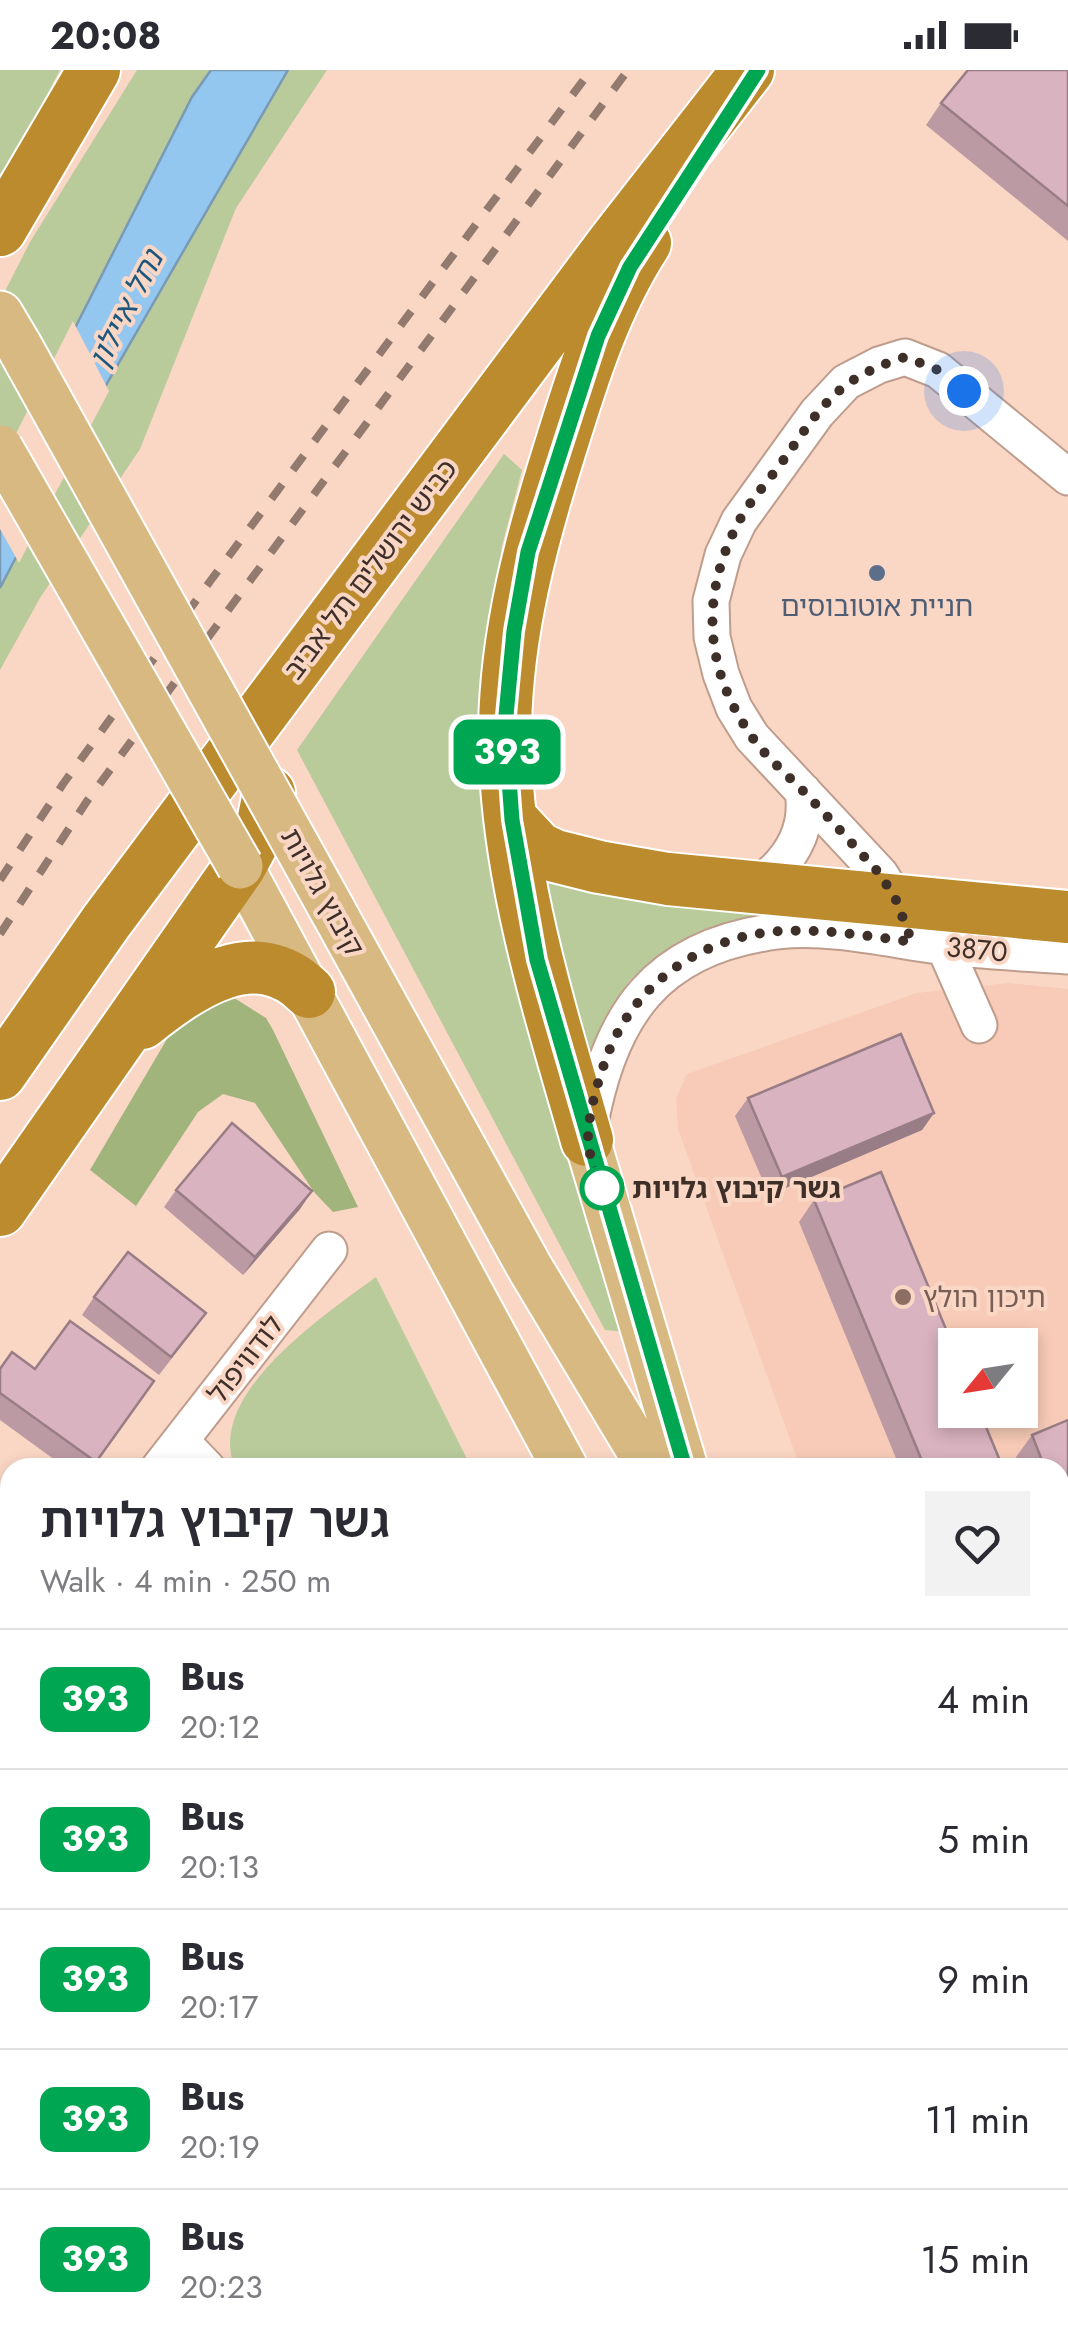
<!DOCTYPE html>
<html lang="en">
<head>
<meta charset="utf-8">
<style>
	:root { --surface:#fff; --page:#f2f2f3; --text:#2b2b33; --muted:#7c7c81; --line:#e1e1e2 }
	body { margin:0; font-family:Jost,"Noto Sans Hebrew",sans-serif; background:var(--page); color:var(--text); height:100vh; display:flex; flex-direction:column; font-size:38px; white-space:nowrap }
	* { box-sizing:border-box; margin:0 }
	p { font-size:32px; color:var(--muted) }
	.icon { flex:none; width:55px; height:55px; fill:none; stroke:currentColor; stroke-width:2; stroke-linecap:round; stroke-linejoin:round }
	.map { position:relative; flex:1; overflow:hidden }
	.panel { position:absolute; left:0px; top:1388px; width:1070px; height:892px; display:flex; flex-direction:column; background:var(--surface); border-radius:30px 30px 0 0; box-shadow:0 5px 15px #0003 }
	.panel>* { flex:none }
	.badge { padding:0 20px; border-radius:15px; font-size:35px; line-height:65px }
	.needle { width:65px; rotate:240deg }
	.buttons { position:absolute; left:938px; top:1258px; display:grid; gap:20px }
	.buttons a { display:grid; place-items:center; width:100px; height:100px; border-radius:0px; background:var(--surface); box-shadow:0 5px 15px #0003; font-size:50px }
	.you { position:absolute; width:50px; height:50px; margin:-25px; border:8px solid #fff; border-radius:50%; background:#1a73e8; box-shadow:0 0 0 15px #1a73e833 }
	.map>.badge { position:absolute; translate:-50% -50%; box-shadow:0 0 0 5px #fff }
	.round { display:grid; place-items:center; flex:none; width:105px; height:105px; border-radius:0px; background:var(--page) }
	.headline { display:flex; align-items:center; justify-content:space-between; height:170px; padding:0 40px }
	h1 { font-size:48px; font-weight:600; line-height:75px }
	ul { padding:0; list-style:none }
	li { display:flex; align-items:center; gap:30px; height:140px; padding:0 40px; border-top:2px solid var(--line) }
	li div { flex:1 }
	li b { display:block; font-size:38px }
	li em { font-style:normal }
	li .badge { min-width:110px; font-weight:700; text-align:center }
	.status { display:flex; justify-content:space-between; align-items:center; height:70px; padding:0 50px; background:var(--surface); direction:ltr }
	.status svg { height:28px; fill:currentColor }
	.map>svg:first-child { display:block }
	.built { fill:#f7cbb7; fill-rule:evenodd }
	.green { fill:#b9cb9b }
	.forest { fill:#a0b47c }
	.water { fill:#93c7f0; stroke:#7a9ab4; stroke-width:2.5 }
	.pier { fill:#fad6c5 }
	.lines { fill:none; stroke-linecap:round; stroke-linejoin:round }
	.minor-casing { stroke:#bf9d8d; stroke-width:39 }
	.major-casing { stroke:#fff; stroke-width:49 }
	.highway-casing { stroke:#fff; stroke-width:56 }
	.minor { stroke:#fff; stroke-width:35 }
	.major { stroke:#d7b981; stroke-width:45 }
	.highway { stroke:#bc8b2d; stroke-width:52 }
	.rail { stroke:#927a6f; stroke-width:8; stroke-dasharray:18 18; stroke-linecap:butt }
	.major-bridge-casing { stroke:#fff; stroke-width:49; stroke-linecap:butt }
	.major-bridge { stroke:#d7b981; stroke-width:45 }
	.wall { fill:#bb9aa4 }
	.shaded-wall { fill:#987d86 }
	.building { fill:#d9b3bf; stroke:#987d86; stroke-width:2.5 }
	.line-casing { stroke:#fff; stroke-width:22 }
	.line { stroke:#00a651; stroke-width:15 }
	.walk { stroke:#3e3029; stroke-width:10; stroke-dasharray:0 18 }
	.service-dot { fill:#5c6f8a; stroke:#fad6c5; stroke-width:4 }
	.stop-dot { fill:#fff; stroke:#00a651; stroke-width:5 }
	.education-dot { fill:#8d6e63; stroke:#fad6c5; stroke-width:4 }
	.labels { text-anchor:middle; stroke-width:8; stroke-linejoin:round; paint-order:stroke }
	.street-label { font-size:28px; fill:#3e3029; stroke:#fad6c5 }
	.service-label { font-size:28px; fill:#4e5e75; stroke:#fad6c5 }
	.stop-label { font-size:28px; font-weight:bold; fill:#3e3029; stroke:#fad6c5; text-anchor:start }
	.education-label { font-size:28px; fill:#785e54; stroke:#fad6c5; text-anchor:start }
	.water-label { font-size:30px; font-style:italic; fill:#1d577e; stroke:#fad6c5 }
</style>
</head>
<body>
<div class="status"><b>20:08</b><svg viewBox="0 0 49 12"><path d="M0 12V9h3v3zM5 12V6h3v6zM10 12V3h3v9zM15 12V0h3v12zM26 1h20v11H26zM47 4h2v5h-2z"/></svg></div>
<div class="map">
<svg width="1068" height="2279" viewBox="0 0 1068 2279">
	<rect width="100%" height="100%" fill="#fad6c5"/>
	<!-- built -->
	<path class="built" d="M1009,913l59,6v669l-8,2v-192l-260,-1 -122,-338 -2,-30 11,-25 230,-81zM955,1275h65v65h-65z"/>
	<!-- green -->
	<path class="green" d="M0,0h60l-59,115 -1,-1z
		M137,0h74l-19,27 -192,379v-175l30,-59z
		M288,0h39l-91,138 -96,241 -100,149 -40,72v-82l106,-203z
		M504,384l18,16 -20,76 -12,82 138,704 -23,-2 -308,-580z
		M526,793l40,24 40,8 68,7 141,5 -150,47 -35,26 -20,28 -27,73z
		M376,1207l95,190h-236c-31,-72 92,-154 141,-190z
		M8,1699l2,1v125l-10,-10v-100z"/>
	<!-- forest -->
	<path class="forest" d="M228,924l38,24 7,12 85,177 -25,5 -19,-20 -59,-89 -32,-9 -25,18 -62,94 -46,-36 94,-160z"/>
	<!-- water -->
	<path class="water" d="M211,0h77l-182,315 -106,203v-112l192,-379z"/>
	<!-- pier -->
	<path class="pier" d="M73,251l36,70 -90,172 -19,-34v-64z"/>
	<g class="lines">
		<!-- minor casing -->
		<g class="minor-casing">
			<path id="minor" d="M755,817c33,-23 55,-54 48,-96
				M912,872l-16,-43 -16,-25 -128,-137 -18,-29 -13,-34 -9,-37 -1,-36 12,-46 16,-34 78,-108 29,-31 33,-17 26,-8 33,13 130,107
				M944,876l35,79
				M589,1059c20,-114 67,-183 189,-198 51,-6 109,8 160,15 43,5 87,7 130,10
				M181,1371l26,27
				M159,1398l170,-218
				M0,1626l10,-18
				M0,1853l10,8
				M594,2279l23,-9"/>
		</g>
		<!-- major casing -->
		<g class="major-casing">
			<path id="major" d="M0,244l19,32
				M240,796l325,602
				M333,841l197,357 120,200
				M587,1070l98,328
				M1060,1632l8,-3
				M0,1891l10,-2
				M1060,2166l8,17
				M1010,2270l4,9
				M0,2275l12,-5"/>
		</g>
		<!-- highway casing -->
		<g class="highway-casing">
			<path id="highway" d="M0,160l94,-160
				M512,750l26,28 17,8 44,11 69,12 400,38
				M142,953c48,-38 113,-85 167,-31
				M0,1004l106,-152 508,-680 134,-172
				M587,1070c-38,-133 -84,-274 -82,-414 2,-95 26,-185 54,-274 22,-71 45,-146 86,-209
				M0,1140l240,-344 23,-43 6,-30
				M1060,1702l8,-2
				M1060,1848l8,-2
				M1060,1920l8,-3
				M0,2030l10,-3
				M0,2173l10,-3"/>
		</g>
		<!-- minor -->
		<use href="#minor" class="minor"/>
		<!-- major -->
		<use href="#major" class="major"/>
		<!-- highway -->
		<use href="#highway" class="highway"/>
		<!-- rail -->
		<path class="rail" d="M0,810l63,-96 148,-204 380,-510
			M0,864l87,-133 541,-731
			M1060,1757l8,-3
			M1060,1791l8,-3
			M0,2082l10,-3
			M0,2116l10,-3"/>
		<!-- major-bridge casing -->
		<g class="major-bridge-casing">
			<path id="major-bridge" d="M19,276l314,565
				M0,378l240,418"/>
		</g>
		<!-- major-bridge -->
		<use href="#major-bridge" class="major-bridge"/>
	</g>
	<!-- wall -->
	<path class="wall" d="M1068,0v171l-142,-116 15,-22z
		M748,1028l186,15 -12,17 -153,65 -34,-79z
		M176,1120l136,1 -12,18 -57,66 -79,-68z
		M814,1130l189,268h-103l-101,-246z
		M94,1227l99,34 -34,44 -77,-60z
		M0,1299h35l119,12 -61,87h-27l-66,-48z
		M1068,1350v155l-8,-20v-87h-40l-4,-11 16,-22z
		M0,1419l10,7v107l-3,5 -7,-5z
		M328,2270h153l3,9h-152z
		M542,2270h40l-20,9h-16z"/>
	<!-- shaded-wall -->
	<path class="shaded-wall" d="M934,1043l-12,17 -153,65 13,-18z
		M312,1121l-12,18 -57,66 12,-18z
		M1068,1448v1l-8,11v-9z
		M560,2270h22l-20,9h-8z"/>
	<!-- building -->
	<path class="building" d="M968,0h100v136l-127,-103z
		M901,964l33,79 -152,64 -34,-79z
		M232,1053l80,68 -57,66 -79,-67z
		M881,1102l74,179v59h24l24,58h-78l-111,-268z
		M128,1182l78,61 -35,44 -77,-60z
		M70,1251l84,60 -58,81 -96,-69v-24l12,-17 23,17z
		M1068,1350v98l-8,3v-53h-15l-13,-33z
		M0,1419l10,7v87l-10,-7z
		M348,2270h133l4,8 -3,1h-129z"/>
	<g class="lines">
		<!-- line casing -->
		<g class="line-casing">
			<path id="line" d="M685,1398l-148,-508 -25,-140 -7,-94 9,-95 14,-79 70,-216 32,-69 128,-197"/>
		</g>
		<!-- line -->
		<use href="#line" class="line"/>
		<!-- walk -->
		<path class="walk" d="M602,1118c-5,-15 -15,-35 -14,-51 1,-27 10,-56 19,-81 28,-74 97,-121 176,-125 42,-2 86,5 129,11l-16,-42 -16,-26c-24,-26 -48,-53 -73,-79 -19,-20 -42,-38 -57,-61 -46,-67 -49,-138 -13,-209 10,-20 26,-38 40,-56 43,-59 55,-89 128,-112l33,13 26,21"/>
	</g>
	<!-- markers -->
	<circle class="service-dot" cx="877" cy="503" r="10"/>
	<circle class="stop-dot" cx="602" cy="1118" r="20"/>
	<circle class="education-dot" cx="903" cy="1227" r="10"/>
	<g class="labels">
		<!-- street labels -->
		<g class="street-label">
			<text transform="translate(370 499) rotate(-53)" y="10">כביש ירושלים תל אביב</text>
			<text transform="translate(323 822) rotate(61)" y="10">קיבוץ גלויות</text>
			<text transform="translate(977 879) rotate(5)" y="10">3870</text>
			<text transform="translate(245 1289) rotate(-52)" y="10">לודוויפול</text>
		</g>
		<!-- service labels -->
		<g class="service-label">
			<text x="877" y="546">חניית אוטובוסים</text>
		</g>
		<!-- stop labels -->
		<g class="stop-label">
			<text x="632" y="1128">גשר קיבוץ גלויות</text>
		</g>
		<!-- education labels -->
		<g class="education-label">
			<text x="923" y="1237">תיכון הולץ</text>
		</g>
		<!-- water labels -->
		<g class="water-label">
			<text transform="translate(126 239) rotate(-63)" y="10">נחל איילון</text>
		</g>
	</g>
</svg>
<div class="buttons">
<a><svg class="needle" viewBox="-14 -14 28 28"><path d="M0-13l5 13h-10z" fill="#e53935"/><path d="M0 13l5-13h-10z" fill="#7c7c81"/></svg></a>
</div>
<div class="you" style="left:964px;top:321px"></div>
<b class="badge" style="left:507px;top:682px;background:#00a651;color:#fff">393</b>
<section class="panel">
<div class="headline"><div><h1>גשר קיבוץ גלויות</h1><p>Walk · 4 min · 250 m</p></div><a class="round"><svg class="icon" aria-label="heart" viewBox="0 0 24 24"><path d="M12 20l-8-8c-3-5 5-10 8-4 3-6 11-1 8 4z"/></svg></a></div>
<ul>
<li><span class="badge" style="background:#00a651;color:#fff">393</span><div><b>Bus</b><p>20:12</p></div><em>4 min</em></li>
<li><span class="badge" style="background:#00a651;color:#fff">393</span><div><b>Bus</b><p>20:13</p></div><em>5 min</em></li>
<li><span class="badge" style="background:#00a651;color:#fff">393</span><div><b>Bus</b><p>20:17</p></div><em>9 min</em></li>
<li><span class="badge" style="background:#00a651;color:#fff">393</span><div><b>Bus</b><p>20:19</p></div><em>11 min</em></li>
<li><span class="badge" style="background:#00a651;color:#fff">393</span><div><b>Bus</b><p>20:23</p></div><em>15 min</em></li>
</ul>
</section>
</div>
</body>
</html>
